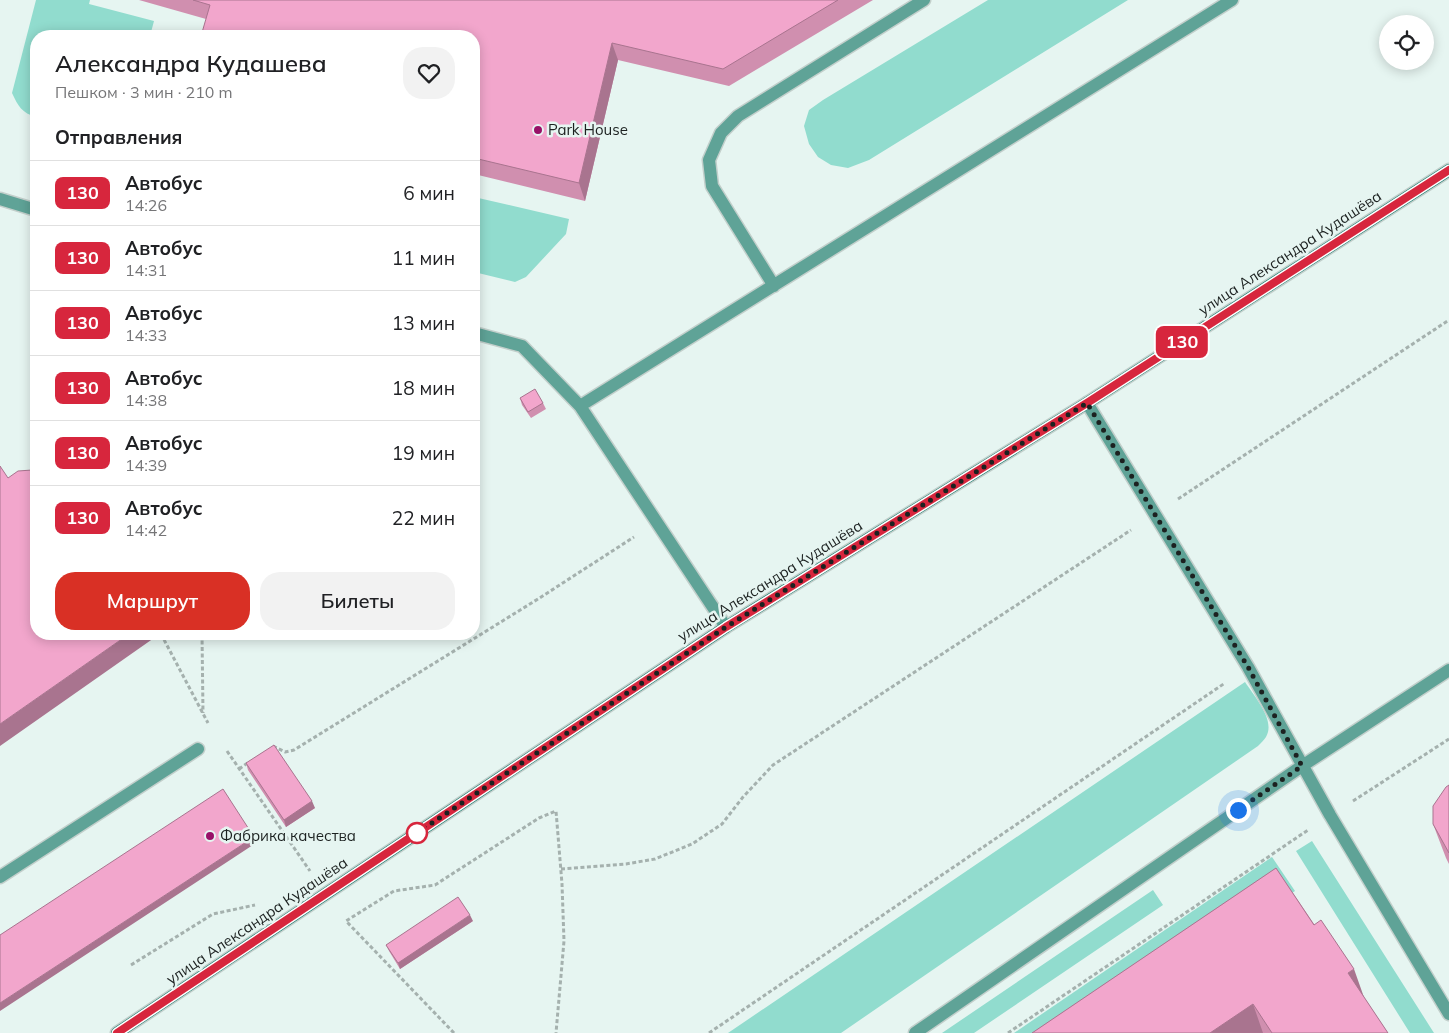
<!DOCTYPE html>
<html lang="ru">
<head>
<meta charset="utf-8">
<style>
	:root { --surface:#fff; --page:#f2f2f2; --text:#202124; --muted:#757577; --line:#e0e0e0; --accent:#d93025 }
	body { margin:0; font-family:Mulish,sans-serif; background:var(--page); color:var(--text); height:100vh; display:flex; flex-direction:column; font-size:19px; white-space:nowrap }
	* { box-sizing:border-box; margin:0 }
	p { font-size:16px; color:var(--muted) }
	.icon { flex:none; width:28px; height:28px; fill:none; stroke:currentColor; stroke-width:2; stroke-linecap:round; stroke-linejoin:round }
	.map { position:relative; flex:1; overflow:hidden }
	.drawer { position:absolute; left:30px; top:30px; width:450px; height:610px; display:flex; flex-direction:column; background:var(--surface); border-radius:20px; box-shadow:0 2px 12px #0003 }
	.drawer>* { flex:none }
	.badge { padding:0 10px; border-radius:8px; font-size:18px; line-height:32px }
	.controls { position:absolute; left:1379px; top:15px; display:grid; gap:10px }
	.controls a { display:grid; place-items:center; width:55px; height:55px; border-radius:50%; background:var(--surface); box-shadow:0 2px 12px #0003; font-size:25px }
	.you { position:absolute; width:25px; height:25px; margin:-12px; border:4px solid #fff; border-radius:50%; background:#1a73e8; box-shadow:0 0 0 8px #1a73e833 }
	.map>.badge { position:absolute; translate:-50% -50%; box-shadow:0 0 0 2px #fff }
	h2 { padding:0 25px; font-size:19px; line-height:45px }
	.round { display:grid; place-items:center; flex:none; width:52px; height:52px; border-radius:20px; background:var(--page) }
	.overview { display:flex; align-items:center; justify-content:space-between; height:85px; padding:0 25px }
	h1 { font-size:24px; font-weight:600; line-height:38px }
	.action { display:flex; gap:10px; margin-top:auto; padding:10px 25px }
	.action a { flex:1; height:58px; border-radius:20px; background:var(--accent); color:#fff; font-size:20px; font-weight:600; line-height:58px; text-align:center }
	.action a+a { background:var(--page); color:var(--text) }
	ul { padding:0; list-style:none }
	li { display:flex; align-items:center; gap:15px; height:65px; padding:0 25px; border-top:1px solid var(--line) }
	li div { flex:1 }
	li b { display:block; font-size:19px }
	li em { font-style:normal }
	li .badge { min-width:55px; font-weight:700; text-align:center }
	.map>svg:first-child { display:block }
	.green { fill:#91dcce }
	.lines { fill:none; stroke-linecap:round; stroke-linejoin:round }
	.service-casing { stroke:#c2cfcb; stroke-width:15 }
	.secondary-casing { stroke:#c2cfcb; stroke-width:15 }
	.path { stroke:#a5b1ae; stroke-width:3; stroke-dasharray:4 2.5; stroke-linecap:butt }
	.service { stroke:#5fa397; stroke-width:12 }
	.secondary { stroke:#16796c; stroke-width:12 }
	.wall { fill:#d08faf }
	.shaded-wall { fill:#a9748f }
	.building { fill:#f2a6cc; stroke:#a9748f }
	.line-casing { stroke:#fff; stroke-width:11 }
	.line { stroke:#d7263d; stroke-width:8 }
	.walk { stroke:#1c2120; stroke-width:5; stroke-dasharray:0 9 }
	.poi-dot { fill:#981268; stroke:#e6f5f1; stroke-width:2 }
	.stop-dot { fill:#fff; stroke:#d7263d; stroke-width:2.5 }
	.labels { text-anchor:middle; stroke-width:5; stroke-linejoin:round; paint-order:stroke }
	.poi-label { font-size:15px; fill:#1c2120; stroke:#e6f5f1; text-anchor:start }
	.street-label { font-size:15px; fill:#1c2120; stroke:#e6f5f1 }
</style>
</head>
<body>
<div class="map">
<svg width="1449" height="1033" viewBox="0 0 1449 1033">
	<rect width="100%" height="100%" fill="#e6f5f1"/>
	<!-- green -->
	<path class="green" d="M36,0h54l-1,4 65,17 -4,15h-114v81c-14,-4 -18,-11 -24,-24z
		M988,0h140l-259,160 -21,8 -17,-3 -13,-8 -9,-13 -5,-18 5,-16 14,-10z
		M474,197l95,22 -3,15 -40,43 -11,5 -41,-10z
		M1245,682c9,14 31,38 21,55 -2,3 -5,6 -8,9l-417,287h-113z
		M1312,841l122,192h-24l-114,-182z
		M1272,857l23,34 -209,142h-72z
		M1153,890l10,15 -189,128h-32z"/>
	<g class="lines">
		<!-- service casing -->
		<g class="service-casing">
			<path id="service" d="M0,199l36,11
				M774,286l-62,-100 -3,-26 12,-27 17,-17 186,-116
				M474,333l48,13 58,60 146,221
				M1087,403l161,264 82,148 119,199
				M580,406l652,-406
				M0,877l198,-128
				M915,1033l387,-267 147,-96"/>
		</g>
		<!-- secondary casing -->
		<g class="secondary-casing">
			<path id="secondary" d="M117,1033l609,-406 361,-224 362,-233"/>
		</g>
		<!-- path -->
		<path class="path" d="M1178,499l271,-179
			M161,634l47,89
			M202,634l1,79
			M273,746l12,6 9,-2 244,-151 96,-62
			M227,751l83,120
			M239,769l10,-7
			M1353,801l96,-62
			M561,869l65,-5 29,-5 37,-15 30,-20 21,-27 30,-32 358,-235
			M131,965l82,-51 42,-9
			M454,1033l-108,-112 48,-30 41,-6 104,-67 17,-7 6,73 2,57 -8,92
			M709,1033l516,-350
			M1008,1033l300,-203"/>
		<!-- service -->
		<use href="#service" class="service"/>
		<!-- secondary -->
		<use href="#secondary" class="secondary"/>
	</g>
	<!-- wall -->
	<path class="wall" d="M139,0h734l-144,86 -111,-26 -33,141 -111,-27v-138l-268,-17z
		M520,398l23,5 3,6 -15,9 -9,-13z
		M246,763l69,45 -29,19 -38,-57z
		M1449,785v79l-3,-6 -13,-34z
		M1276,868l112,165h-356z
		M473,921l-73,48 -11,-18 -3,-6z"/>
	<!-- shaded-wall -->
	<path class="shaded-wall" d="M612,43l6,17 -33,141 -6,-18z
		M129,634h23l2,4 -154,108v-22z
		M312,801l3,7 -29,19 -2,-7z
		M254,837l2,6 -256,168v-8z
		M470,915l3,6 -73,48 -2,-6z
		M1354,969l12,34 -18,-30z
		M1253,1004l10,29h-53z"/>
	<!-- building -->
	<path class="building" d="M193,0h645l-115,69 -111,-26 -33,140 -105,-25v-122h-273l9,-31z
		M535,389l8,14 -15,9 -8,-14z
		M0,466l8,12 10,-7 14,-1 4,2v162h93l-129,90z
		M274,745l38,56 -28,19 -38,-57z
		M1449,785v68l-16,-29v-18l13,-19z
		M223,789l31,48 -254,166v-68z
		M1276,868l38,57 7,-5 33,49 -6,4 40,60h-116l-19,-29 -43,29h-178z
		M458,897l12,18 -72,48 -12,-18z"/>
	<g class="lines">
		<!-- line casing -->
		<g class="line-casing">
			<path id="line" d="M117,1033l609,-406 361,-224 362,-233"/>
		</g>
		<!-- line -->
		<use href="#line" class="line"/>
		<!-- walk -->
		<path class="walk" d="M417,833l309,-206 361,-224 161,264 54,99 -64,44"/>
	</g>
	<!-- markers -->
	<g class="poi-dot">
		<circle cx="538" cy="130" r="5"/>
		<circle cx="210" cy="836" r="5"/>
	</g>
	<circle class="stop-dot" cx="417" cy="833" r="10"/>
	<g class="labels">
		<!-- poi labels -->
		<g class="poi-label">
			<text x="548" y="135">Park House</text>
			<text x="220" y="841">Фабрика качества</text>
		</g>
		<!-- street labels -->
		<g class="street-label">
			<text transform="translate(1290 253) rotate(-33)" y="5">улица Александра Кудашёва</text>
			<text transform="translate(770 581) rotate(-32)" y="5">улица Александра Кудашёва</text>
			<text transform="translate(257 921) rotate(-34)" y="5">улица Александра Кудашёва</text>
		</g>
	</g>
</svg>
<div class="controls">
<a><svg class="icon" aria-label="locate" viewBox="0 0 24 24"><circle cx="12" cy="12" r="6"/><path d="M12 2v4M12 18v4M2 12h4M18 12h4"/></svg></a>
</div>
<div class="you" style="left:1238px;top:810px"></div>
<b class="badge" style="left:1182px;top:342px;background:#d7263d;color:#fff">130</b>
<section class="drawer">
<div class="overview"><div><h1>Александра Кудашева</h1><p>Пешком · 3 мин · 210 m</p></div><a class="round"><svg class="icon" aria-label="heart" viewBox="0 0 24 24"><path d="M12 20l-8-8c-3-5 5-10 8-4 3-6 11-1 8 4z"/></svg></a></div>
<h2>Отправления</h2>
<ul>
<li><span class="badge" style="background:#d7263d;color:#fff">130</span><div><b>Автобус</b><p>14:26</p></div><em>6 мин</em></li>
<li><span class="badge" style="background:#d7263d;color:#fff">130</span><div><b>Автобус</b><p>14:31</p></div><em>11 мин</em></li>
<li><span class="badge" style="background:#d7263d;color:#fff">130</span><div><b>Автобус</b><p>14:33</p></div><em>13 мин</em></li>
<li><span class="badge" style="background:#d7263d;color:#fff">130</span><div><b>Автобус</b><p>14:38</p></div><em>18 мин</em></li>
<li><span class="badge" style="background:#d7263d;color:#fff">130</span><div><b>Автобус</b><p>14:39</p></div><em>19 мин</em></li>
<li><span class="badge" style="background:#d7263d;color:#fff">130</span><div><b>Автобус</b><p>14:42</p></div><em>22 мин</em></li>
</ul>
<div class="action"><a>Маршрут</a><a>Билеты</a></div>
</section>
</div>
</body>
</html>
